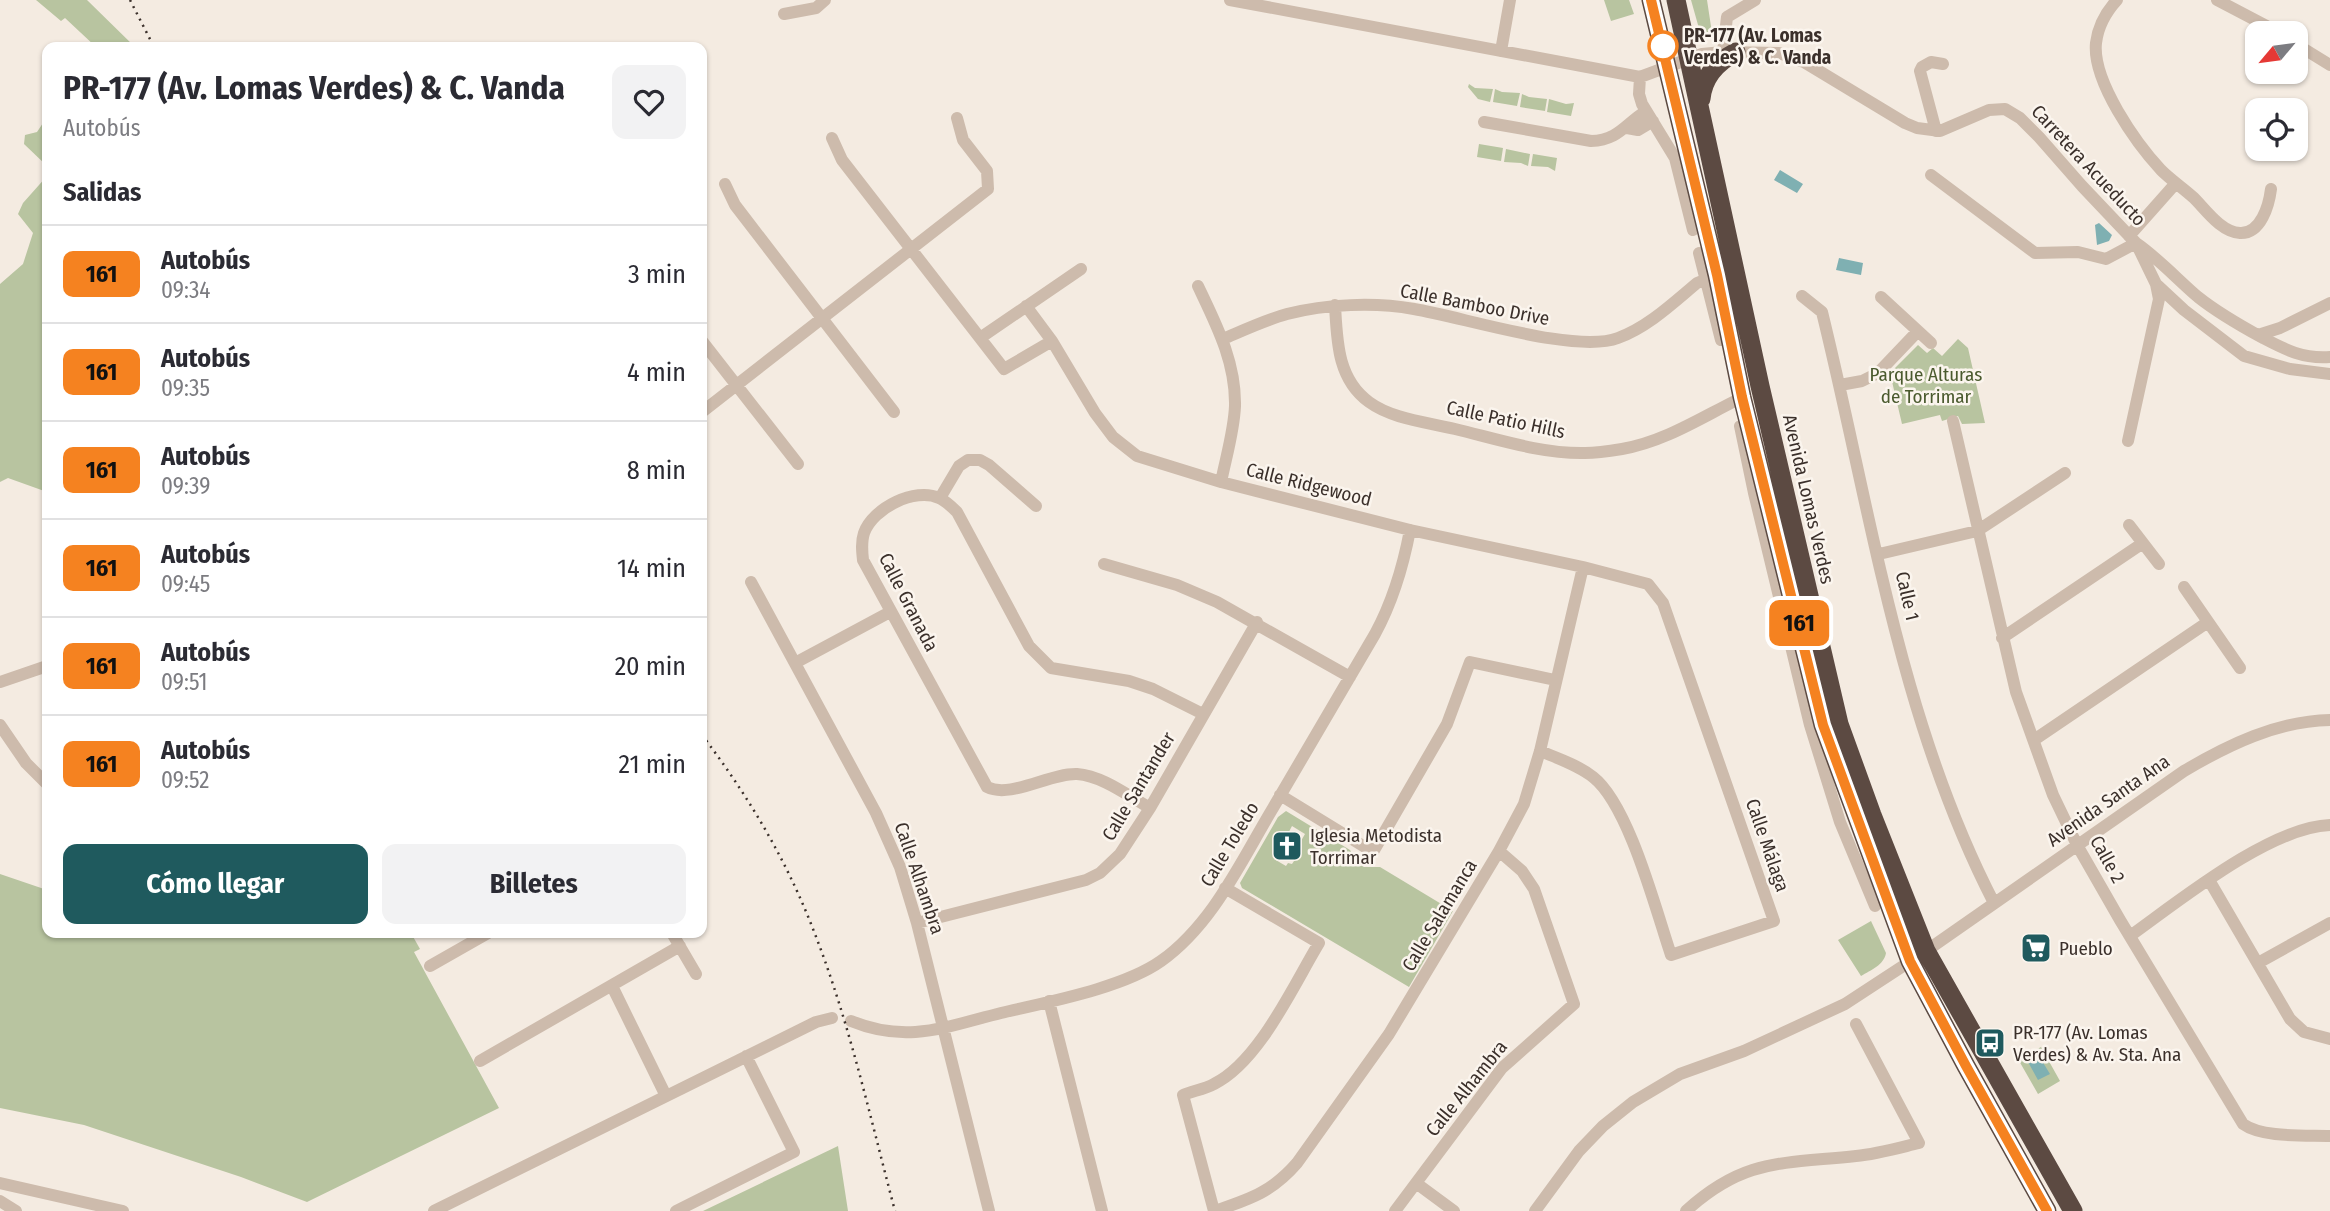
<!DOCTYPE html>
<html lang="es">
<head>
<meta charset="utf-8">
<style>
	:root { --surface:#fff; --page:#f2f2f3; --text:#2b2b33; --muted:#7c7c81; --line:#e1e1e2; --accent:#1f5a5e }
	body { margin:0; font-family:"Fira Sans Condensed",sans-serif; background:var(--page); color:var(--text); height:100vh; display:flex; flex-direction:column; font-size:26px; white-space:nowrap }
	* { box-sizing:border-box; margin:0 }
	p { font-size:23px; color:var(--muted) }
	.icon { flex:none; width:38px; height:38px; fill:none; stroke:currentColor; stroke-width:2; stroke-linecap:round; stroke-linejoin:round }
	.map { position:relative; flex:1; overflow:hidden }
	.sheet { position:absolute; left:42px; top:42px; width:665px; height:896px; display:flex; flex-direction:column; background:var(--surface); border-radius:14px; box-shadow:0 2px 5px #0004 }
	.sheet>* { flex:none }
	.badge { padding:0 14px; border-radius:10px; font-size:24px; line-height:46px }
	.needle { width:46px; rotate:241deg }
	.tools { position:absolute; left:2245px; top:21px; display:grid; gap:14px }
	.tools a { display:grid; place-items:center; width:63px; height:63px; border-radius:14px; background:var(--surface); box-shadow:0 2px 5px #0004; font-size:35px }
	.map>.badge { position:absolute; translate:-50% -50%; box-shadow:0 0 0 4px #fff }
	h2 { padding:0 21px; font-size:26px; line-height:63px }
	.round { display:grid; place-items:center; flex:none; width:74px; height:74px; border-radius:14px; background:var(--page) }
	.summary { display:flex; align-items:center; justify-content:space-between; height:119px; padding:0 21px }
	h1 { font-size:33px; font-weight:700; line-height:52px }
	.primary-button { display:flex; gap:14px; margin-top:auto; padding:14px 21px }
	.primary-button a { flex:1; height:80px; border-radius:14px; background:var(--accent); color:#fff; font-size:28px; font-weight:700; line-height:80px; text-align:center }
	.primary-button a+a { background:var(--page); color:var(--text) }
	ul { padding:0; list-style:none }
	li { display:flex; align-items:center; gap:21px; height:98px; padding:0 21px; border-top:2px solid var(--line) }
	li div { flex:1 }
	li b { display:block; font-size:26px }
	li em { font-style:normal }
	li .badge { min-width:77px; font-weight:700; text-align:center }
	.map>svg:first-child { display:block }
	.green { fill:#b8c4a0; fill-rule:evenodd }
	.water { fill:#7fb0b2 }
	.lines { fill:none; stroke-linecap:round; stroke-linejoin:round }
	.minor { stroke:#cdbbac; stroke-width:12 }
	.highway { stroke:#5c4a42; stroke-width:19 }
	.rail { stroke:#3b302b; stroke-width:2.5; stroke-dasharray:2 5; stroke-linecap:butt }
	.line-casing { stroke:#fff; stroke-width:16 }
	.line { stroke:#f58220; stroke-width:10 }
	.stop-dot { fill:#fff; stroke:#f58220; stroke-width:3.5 }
	.labels { text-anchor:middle; stroke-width:5; stroke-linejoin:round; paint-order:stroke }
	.stop-label { font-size:19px; font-weight:bold; fill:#3b302b; stroke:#fbf5ee; text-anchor:start }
	.street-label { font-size:19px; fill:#3b302b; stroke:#fbf5ee }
	.park-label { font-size:19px; fill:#4a5a2e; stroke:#fbf5ee }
	.poi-label { font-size:19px; fill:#3b302b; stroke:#fbf5ee; text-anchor:start }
</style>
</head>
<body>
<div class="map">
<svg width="2330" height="1211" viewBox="0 0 2330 1211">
	<rect width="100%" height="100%" fill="#f4ebe1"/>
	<!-- green -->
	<path class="green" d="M36,0h51l48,47h-39l-31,-29 -4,3z
		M1604,0h25l5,14 -23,7z
		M1691,0h16l5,33 -7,2 -5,-3z
		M1469,84l6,4 18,1 -3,13 -12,-3 -10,-12z
		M1495,89l7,3 18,1 -3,13 -24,-4z
		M1522,94l7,3 18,2 -2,12 -25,-4z
		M1549,99l17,5 8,-1 -3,13 -24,-4z
		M47,117v49l-23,-22 1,-9 12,-3z
		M1479,144l24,4 -2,13 -24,-4z
		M1506,149l24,5 -2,12 -7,-3 -17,-1z
		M1533,154l24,4 -2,13 -7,-4 -17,-1z
		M47,176v316l-39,-14 -8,4v-198l23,-20 10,-31 -15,-19 5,-11z
		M1958,339l10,9 17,75 -23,1 -4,-8 -16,5 -2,-6 -38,9 -12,-51 28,-28 9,8 6,-5 9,8z
		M1286,811l64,39 8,13 6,4h16l73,44 -44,76 -167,-99 -2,-5 38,-66zM1292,826l13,8 -11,19 4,2 -6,9 -4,-1 -2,3 -12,-7 5,-9 -4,-2 4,-6 4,1z
		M0,874l47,16v43h364l9,16 -6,3 85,156 -192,94 -66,-25 -157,-52 -84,-17z
		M1871,921l15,32c-2,12 -15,17 -25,23l-23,-36z
		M2041,1047l19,34 -22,13 -20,-35z
		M838,1146l10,65h-145z"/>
	<!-- water -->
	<path class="water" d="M1780,170l23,14 -6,9 -23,-13z
		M2099,223l13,12 -3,6 -12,4 -2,-20z
		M1839,258l24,5 -2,12 -25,-5z
		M2039,1056l11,18 -12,6 -10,-18z"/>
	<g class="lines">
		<!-- minor -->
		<path class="minor" d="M1230,0l410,77 62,-23 21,-2 56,1 25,9 101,61 12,5 23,3 49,-21 16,-1 15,9 19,19 43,49 54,57 20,41 28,26 60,46 46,13 40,5
			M2117,0c-11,12 -19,26 -21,43 -4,38 40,100 65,127 10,10 22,18 33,28 12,12 27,34 46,35 21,1 29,-28 31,-44
			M2217,0l63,33
			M784,14l32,-6 9,-8
			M2296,44l34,21
			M1501,51l9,-51
			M1723,52l4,-35 28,-17
			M1640,77l-1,17 3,10 33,54 18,72
			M1484,122l107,19c28,-1 34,-17 55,-30
			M1627,128l11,2 15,-9
			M1936,131l-16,-60 2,-4 9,-5 12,2
			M832,138l10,22 162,209 48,-28
			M1931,175l104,78 43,-1 28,7 30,-16c23,16 41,36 62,54 20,16 43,29 65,41 23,12 40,21 67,19
			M725,184l10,21 159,207
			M2129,236l47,-53
			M1699,253l22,87
			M1198,286c18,38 38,76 37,120 -1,25 -9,51 -14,76
			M1802,296l20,16c49,199 77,407 172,591
			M1881,297l50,46
			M1335,305c2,35 2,74 34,97 23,17 58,20 86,27 42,10 87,25 130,24 12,0 25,-2 37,-4 41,-7 77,-30 113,-48
			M1026,306l26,35 43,72 18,24 24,19 84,26 189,48 173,37 65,17 15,19 111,318 -103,34c-15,-44 -42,-150 -78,-178 -15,-12 -36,-19 -53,-26
			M2258,335l22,-7 50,-25
			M980,338l101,-69
			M1223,339c21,-9 42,-19 64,-25 39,-10 88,-12 127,-5 49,8 162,45 204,29 30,-11 55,-35 79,-55l10,-4
			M702,341l96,123
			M1840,385l22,-4 16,-8 40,-42
			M702,412l286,-223 -1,-18 -24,-31 -6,-22
			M1953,421l63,271 37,103 24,50 43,75 123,204c19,14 63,11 87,12
			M1740,426l14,67 56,232 30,97 35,84
			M2128,441l31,-142 -3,-15
			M940,498l19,-32 9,-6h12l9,5 47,41
			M2129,525l30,39
			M1879,554l98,-23 88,-58
			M1104,564l73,21 40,17 133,75
			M751,582l125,231 24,54 17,56 72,288
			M2184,587l56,81
			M2002,638l141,-95
			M795,663l95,-51
			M0,682l47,-16
			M0,725l26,38 21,21
			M2034,740l174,-118
			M1280,795l93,57 74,-128 23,-62 85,18
			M1150,808c-22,-12 -47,-32 -73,-34 -27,-1 -67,25 -90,13l-124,-227c-1,-9 -2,-18 1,-27 9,-25 51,-46 75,-35 7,3 13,9 18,14l72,134 22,22 78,13 24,8 50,25
			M2209,880l81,139 14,13 26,7
			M917,923l169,-43 14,-7 20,-19 30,-46 107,-186
			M672,933l24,41
			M2130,936c49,-35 140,-109 200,-111
			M2258,963l72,-40
			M430,966l58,-33
			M612,986l54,110
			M1049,1001l53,210
			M851,1021c56,23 94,6 150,-8 46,-11 122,-25 160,-52 52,-37 80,-100 112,-153 34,-58 68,-116 102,-174 18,-33 28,-67 35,-104
			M480,1061l200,-115
			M0,1183l123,28
			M1416,1183l38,28
			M0,1201l16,10
			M434,1211l382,-189 16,-4
			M676,1211l118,-59 -48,-96
			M1214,1211l-31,-116c10,-4 22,-6 31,-11 45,-22 79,-98 105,-141l-94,-55
			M1215,1211c35,-12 57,-19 82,-48l92,-129 110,-183 25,-47 16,-53 43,-184
			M1395,1211l107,-143 72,-64 -40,-115 -12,-18 -23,-20
			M1535,1211l44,-60 24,-25 30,-24 47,-28 64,-23 101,-47 81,-53 258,-180c44,-26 93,-50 146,-51
			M1686,1211c58,-53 96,-47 170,-55 21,-2 42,-8 63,-13l-63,-119"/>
		<!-- highway -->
		<path class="highway" d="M1651,0l66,275 25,122 81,328 87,236 56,105 81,145
			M1676,0l84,386 79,338 33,91 54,136 147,260
			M1701,99c2,-23 16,-37 35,-47"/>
		<!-- rail -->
		<path class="rail" d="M130,0l24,47
			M702,735c45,59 84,124 111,194 36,91 57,188 82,282"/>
	</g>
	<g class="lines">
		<!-- line casing -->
		<g class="line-casing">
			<path id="line" d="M1651,0l66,275 25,122 81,328 87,236 56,105 81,145"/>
		</g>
		<!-- line -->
		<use href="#line" class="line"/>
	</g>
	<!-- icons -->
	<defs>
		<g id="church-square" transform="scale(1.575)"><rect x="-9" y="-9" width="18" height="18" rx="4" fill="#1f5a5e" stroke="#fbf5ee"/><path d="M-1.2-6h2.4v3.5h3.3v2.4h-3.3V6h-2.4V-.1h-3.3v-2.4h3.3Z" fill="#fff"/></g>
		<g id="supermarket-square" transform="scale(1.575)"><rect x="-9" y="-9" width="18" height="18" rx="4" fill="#1f5a5e" stroke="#fbf5ee"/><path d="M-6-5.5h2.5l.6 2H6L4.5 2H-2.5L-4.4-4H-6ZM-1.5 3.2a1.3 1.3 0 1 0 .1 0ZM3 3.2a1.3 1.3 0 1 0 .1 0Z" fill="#fff"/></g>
		<g id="bus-square" transform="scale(1.575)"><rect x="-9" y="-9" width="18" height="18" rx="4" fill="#1f5a5e" stroke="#fbf5ee"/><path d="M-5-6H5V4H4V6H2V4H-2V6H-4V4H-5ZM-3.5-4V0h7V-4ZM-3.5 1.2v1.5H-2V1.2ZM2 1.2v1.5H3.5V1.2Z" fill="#fff"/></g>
	</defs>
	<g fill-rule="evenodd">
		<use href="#church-square" x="1287" y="846"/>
		<use href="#supermarket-square" x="2036" y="948"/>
		<use href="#bus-square" x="1990" y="1043"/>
	</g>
	<!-- markers -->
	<circle class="stop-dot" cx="1663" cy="46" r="14"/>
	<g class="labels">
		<!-- stop labels -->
		<g class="stop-label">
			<text x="1684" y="42">PR-177 (Av. Lomas<tspan x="1684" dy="22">Verdes) &amp; C. Vanda</tspan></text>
		</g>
		<!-- street labels -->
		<g class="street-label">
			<text transform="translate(2089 165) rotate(47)" y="7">Carretera Acueducto</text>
			<text transform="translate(1475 304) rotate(11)" y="7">Calle Bamboo Drive</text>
			<text transform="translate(1506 419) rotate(12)" y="7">Calle Patio Hills</text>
			<text transform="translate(1309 484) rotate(14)" y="7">Calle Ridgewood</text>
			<text transform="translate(1809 499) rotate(77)" y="7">Avenida Lomas Verdes</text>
			<text transform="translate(1908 596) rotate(77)" y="7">Calle 1</text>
			<text transform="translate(909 602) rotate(63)" y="7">Calle Granada</text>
			<text transform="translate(1138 786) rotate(-59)" y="7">Calle Santander</text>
			<text transform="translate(2108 800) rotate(-35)" y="7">Avenida Santa Ana</text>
			<text transform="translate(1229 844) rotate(-59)" y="7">Calle Toledo</text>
			<text transform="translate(1768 845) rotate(71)" y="7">Calle Málaga</text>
			<text transform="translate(2108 859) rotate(61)" y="7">Calle 2</text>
			<text transform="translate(920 878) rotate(71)" y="7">Calle Alhambra</text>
			<text transform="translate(1439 915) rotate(-59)" y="7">Calle Salamanca</text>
			<text transform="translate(1466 1088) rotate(-51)" y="7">Calle Alhambra</text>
		</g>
		<!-- park labels -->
		<g class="park-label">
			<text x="1926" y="381">Parque Alturas<tspan x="1926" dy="22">de Torrimar</tspan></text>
		</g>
		<!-- poi labels -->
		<g class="poi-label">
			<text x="1310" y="842">Iglesia Metodista<tspan x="1310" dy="22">Torrimar</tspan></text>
			<text x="2059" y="955">Pueblo</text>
			<text x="2013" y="1039">PR-177 (Av. Lomas<tspan x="2013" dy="22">Verdes) &amp; Av. Sta. Ana</tspan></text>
		</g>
	</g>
</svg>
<div class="tools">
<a><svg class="needle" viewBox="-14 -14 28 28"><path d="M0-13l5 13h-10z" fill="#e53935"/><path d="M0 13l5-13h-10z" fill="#7c7c81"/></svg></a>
<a><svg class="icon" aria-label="locate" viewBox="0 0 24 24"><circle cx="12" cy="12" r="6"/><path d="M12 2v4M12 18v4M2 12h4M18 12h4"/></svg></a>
</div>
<b class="badge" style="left:1799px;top:623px;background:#f58220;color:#111">161</b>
<section class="sheet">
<div class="summary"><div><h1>PR-177 (Av. Lomas Verdes) &amp; C. Vanda</h1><p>Autobús</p></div><a class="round"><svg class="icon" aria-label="heart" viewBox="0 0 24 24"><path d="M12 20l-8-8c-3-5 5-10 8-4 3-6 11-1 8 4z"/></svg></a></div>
<h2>Salidas</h2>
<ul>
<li><span class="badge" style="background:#f58220;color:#111">161</span><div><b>Autobús</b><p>09:34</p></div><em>3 min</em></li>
<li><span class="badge" style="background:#f58220;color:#111">161</span><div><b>Autobús</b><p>09:35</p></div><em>4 min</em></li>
<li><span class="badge" style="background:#f58220;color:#111">161</span><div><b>Autobús</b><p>09:39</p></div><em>8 min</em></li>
<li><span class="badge" style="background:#f58220;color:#111">161</span><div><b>Autobús</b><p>09:45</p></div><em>14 min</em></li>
<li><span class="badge" style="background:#f58220;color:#111">161</span><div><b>Autobús</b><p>09:51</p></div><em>20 min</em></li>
<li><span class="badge" style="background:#f58220;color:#111">161</span><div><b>Autobús</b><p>09:52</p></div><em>21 min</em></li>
</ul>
<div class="primary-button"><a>Cómo llegar</a><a>Billetes</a></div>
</section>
</div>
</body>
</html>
